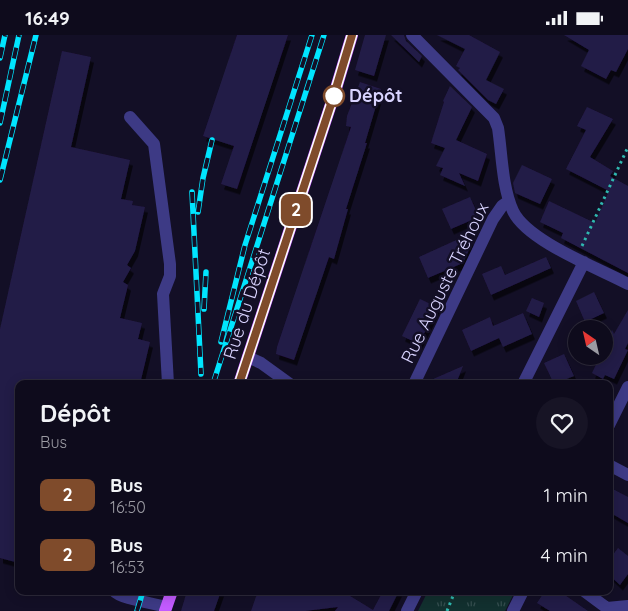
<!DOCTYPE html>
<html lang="fr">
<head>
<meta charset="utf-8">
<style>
	:root { --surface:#0e0b1c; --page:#171425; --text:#f1f3f6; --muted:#9b9ba3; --line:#2e2b3b }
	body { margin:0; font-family:Quicksand,sans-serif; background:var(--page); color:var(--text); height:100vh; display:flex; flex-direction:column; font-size:19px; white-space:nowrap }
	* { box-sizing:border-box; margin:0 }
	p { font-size:16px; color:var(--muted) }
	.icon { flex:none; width:28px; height:28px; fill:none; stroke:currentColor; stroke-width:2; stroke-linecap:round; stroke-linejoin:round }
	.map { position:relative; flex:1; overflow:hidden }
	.side { position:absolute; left:15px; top:345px; width:598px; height:215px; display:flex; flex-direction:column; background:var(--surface); border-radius:10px; box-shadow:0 2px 12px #0003,0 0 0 1px var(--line) }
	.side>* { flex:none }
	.badge { padding:0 10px; border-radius:8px; font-size:18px; line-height:32px }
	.needle { width:32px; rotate:326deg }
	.buttons { position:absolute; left:568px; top:285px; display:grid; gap:10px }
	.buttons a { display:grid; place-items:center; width:45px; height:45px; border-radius:50%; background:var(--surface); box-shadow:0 2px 12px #0003,0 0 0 1px var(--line); font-size:25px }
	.map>.badge { position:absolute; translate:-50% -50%; box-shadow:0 0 0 2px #fff }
	.round { display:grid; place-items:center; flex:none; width:52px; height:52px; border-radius:26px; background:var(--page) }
	.head { display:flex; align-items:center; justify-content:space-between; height:85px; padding:0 25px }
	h1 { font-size:24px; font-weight:700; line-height:38px }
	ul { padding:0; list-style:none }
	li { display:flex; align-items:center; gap:15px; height:60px; padding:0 25px }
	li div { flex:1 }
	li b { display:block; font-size:19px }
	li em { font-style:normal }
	li .badge { min-width:55px; font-weight:700; text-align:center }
	.status { display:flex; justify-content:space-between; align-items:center; height:35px; padding:0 25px; background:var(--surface); direction:ltr }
	.status svg { height:14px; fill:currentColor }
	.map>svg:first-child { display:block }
	.grass { fill:url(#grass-tufts) }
	.building { fill:#241b47; filter:url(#shadow) }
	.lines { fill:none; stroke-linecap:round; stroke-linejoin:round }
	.path { stroke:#2fb8b0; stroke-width:3; stroke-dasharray:2.5 4; stroke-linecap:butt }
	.minor { stroke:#3d3a85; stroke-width:12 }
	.major { stroke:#c25bff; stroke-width:12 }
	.rail-casing { stroke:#00e5ff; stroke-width:5.5 }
	.rail { stroke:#130f26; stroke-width:4; stroke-dasharray:11; stroke-linecap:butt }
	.line-casing { stroke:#fff; stroke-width:11 }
	.line { stroke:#7f4b2b; stroke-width:8 }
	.stop-dot { fill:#fff; stroke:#7f4b2b; stroke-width:2.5 }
	.labels { text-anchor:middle; stroke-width:5; stroke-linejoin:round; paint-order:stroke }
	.stop-label { font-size:18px; font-weight:bold; fill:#d9d4ff; stroke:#130f26; text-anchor:start }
	.street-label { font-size:18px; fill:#d9d4ff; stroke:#130f26 }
</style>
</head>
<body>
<div class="status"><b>16:49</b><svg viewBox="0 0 49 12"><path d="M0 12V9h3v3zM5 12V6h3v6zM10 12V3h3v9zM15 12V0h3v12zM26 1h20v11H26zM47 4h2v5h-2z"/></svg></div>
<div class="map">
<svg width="628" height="576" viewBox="0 0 628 576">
	<defs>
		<pattern id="grass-tufts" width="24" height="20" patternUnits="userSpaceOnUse" patternTransform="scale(1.25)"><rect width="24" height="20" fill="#12302f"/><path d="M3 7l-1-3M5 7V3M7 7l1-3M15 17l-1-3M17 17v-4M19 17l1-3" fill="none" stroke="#344d4e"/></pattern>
		<filter id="shadow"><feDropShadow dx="3" dy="5.5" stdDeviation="0" flood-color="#0009"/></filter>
	</defs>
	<rect width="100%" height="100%" fill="#130f26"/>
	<!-- grass -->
	<path class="grass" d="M428,556h87l-10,20h-87z"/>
	<!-- building -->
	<path class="building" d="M237,0h51l-51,154 -16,-5 13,-38 -31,-10z
		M365,0h21l-12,41 -19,-6z
		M391,0h13l2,6 16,15 -3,6z
		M437,0h32l31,17 -14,28 18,9 -8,15 -8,-4 -30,-30 2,-2 -4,-2 9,-17z
		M564,0h64v14l-12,23 -5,-2 -5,9 -25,-13 8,-16z
		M62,16l29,6 -20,90 59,13 -9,39 12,2 -1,4 13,2 -10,44 -8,14 4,3 -8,14 5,3 -8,33 22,5 -4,16 12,3 -10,42h-121v179l-19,-5v-229z
		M360,47l21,7 -16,54h2l-21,66h2l-14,50 -5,-2 -35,103 -18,-6 1,-7 74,-220 -5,-1 1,-10z
		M450,51l22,21 -16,33 31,14 -9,27 -19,-8 6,13 -25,-11 3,-7 -7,-2 9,-18 -14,-5 13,-41 -1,-1z
		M587,72l26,12 -23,38 23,14 -3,5 18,10v87l-67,-35 2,-5 -23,-11 9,-21 46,22 14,-32 -43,-22 20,-39 -9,-4z
		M522,130l30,14 -12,25 -25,-11 -2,-10z
		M470,162l9,20 -28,12 -9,-20z
		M463,202l10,4 -10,22 -35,15 -9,-21z
		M546,222l5,11 -60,27 -9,-21 19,-8 4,9z
		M594,257l10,21 -19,9 -9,-21z
		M532,263l12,5 -5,14 -13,-6z
		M420,264l17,8 -18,37 -17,-8z
		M628,275v33l-3,6 3,1 -14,29 -9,-4 -2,4 -11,-6 8,-17h4v-8l8,-18 2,4z
		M523,278l9,21 -29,13 -4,-9 -28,13 -9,-21 28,-13 3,9z
		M564,319l10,22 -20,8 -10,-21z
		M463,331l-7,18h-33l1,-1z
		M609,452l19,10v26l-19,-11z
		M618,513l10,8v18l-8,11 -11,-10v-15z
		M187,556h34l-7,20h-33z
		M258,556h84l31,19 10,-19h16l-10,20h-54l3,-4 -33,4h-54z
		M545,556h14l29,20h-38l-13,-8z"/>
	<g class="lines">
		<!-- path -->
		<path class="path" d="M582,211l46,-99
			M447,576l8,-20"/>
		<!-- minor -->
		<path class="minor" d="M412,0l82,83 4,10c4,26 4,59 15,83 14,30 85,57 115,73
			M130,82l24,27 16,120v12l-7,18 5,90
			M248,322l13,6 29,21
			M414,349l79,-165 9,-13 7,-5
			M523,349l61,-122
			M609,390l19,-38
			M609,430l19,10
			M114,556c7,8 39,12 52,16
			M584,556l23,17 21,-2
			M407,576l10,-20
			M513,576l10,-20"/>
		<!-- major -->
		<path class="major" d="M239,349l95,-289 18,-60
			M165,576l7,-20"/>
		<!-- rail casing -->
		<g class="rail-casing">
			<path id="rail" d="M0,23l5,-23
				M0,88l19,-88
				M0,145l36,-145
				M192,157l9,182
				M198,177l5,-34 9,-38
				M204,274l2,-37
				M221,307l24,-97 67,-210
				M213,349l111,-349
				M137,576l6,-20"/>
		</g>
		<!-- rail -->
		<use href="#rail" class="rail"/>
	</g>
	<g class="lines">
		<!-- line casing -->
		<g class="line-casing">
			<path id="line" d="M239,349l95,-289 18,-60"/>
		</g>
		<!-- line -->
		<use href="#line" class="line"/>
	</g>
	<!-- markers -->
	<circle class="stop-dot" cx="334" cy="61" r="10"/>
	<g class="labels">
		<!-- stop labels -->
		<g class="stop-label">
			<text x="349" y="67">Dépôt</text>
		</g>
		<!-- street labels -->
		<g class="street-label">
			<text transform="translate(445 248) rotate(-64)" y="6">Rue Auguste Tréhoux</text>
			<text transform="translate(247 269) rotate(-72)" y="6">Rue du Dépôt</text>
		</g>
	</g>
</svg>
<div class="buttons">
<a><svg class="needle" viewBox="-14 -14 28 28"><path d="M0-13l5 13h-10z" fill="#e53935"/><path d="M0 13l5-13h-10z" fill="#9b9ba3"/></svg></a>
</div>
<b class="badge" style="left:296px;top:175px;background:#7f4b2b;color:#fff">2</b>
<section class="side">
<div class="head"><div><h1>Dépôt</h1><p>Bus</p></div><a class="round"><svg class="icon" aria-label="heart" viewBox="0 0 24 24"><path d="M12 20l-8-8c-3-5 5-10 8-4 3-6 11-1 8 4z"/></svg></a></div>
<ul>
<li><span class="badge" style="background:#7f4b2b;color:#fff">2</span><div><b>Bus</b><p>16:50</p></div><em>1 min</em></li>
<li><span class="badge" style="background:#7f4b2b;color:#fff">2</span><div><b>Bus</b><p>16:53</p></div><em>4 min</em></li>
</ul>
</section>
</div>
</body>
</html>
